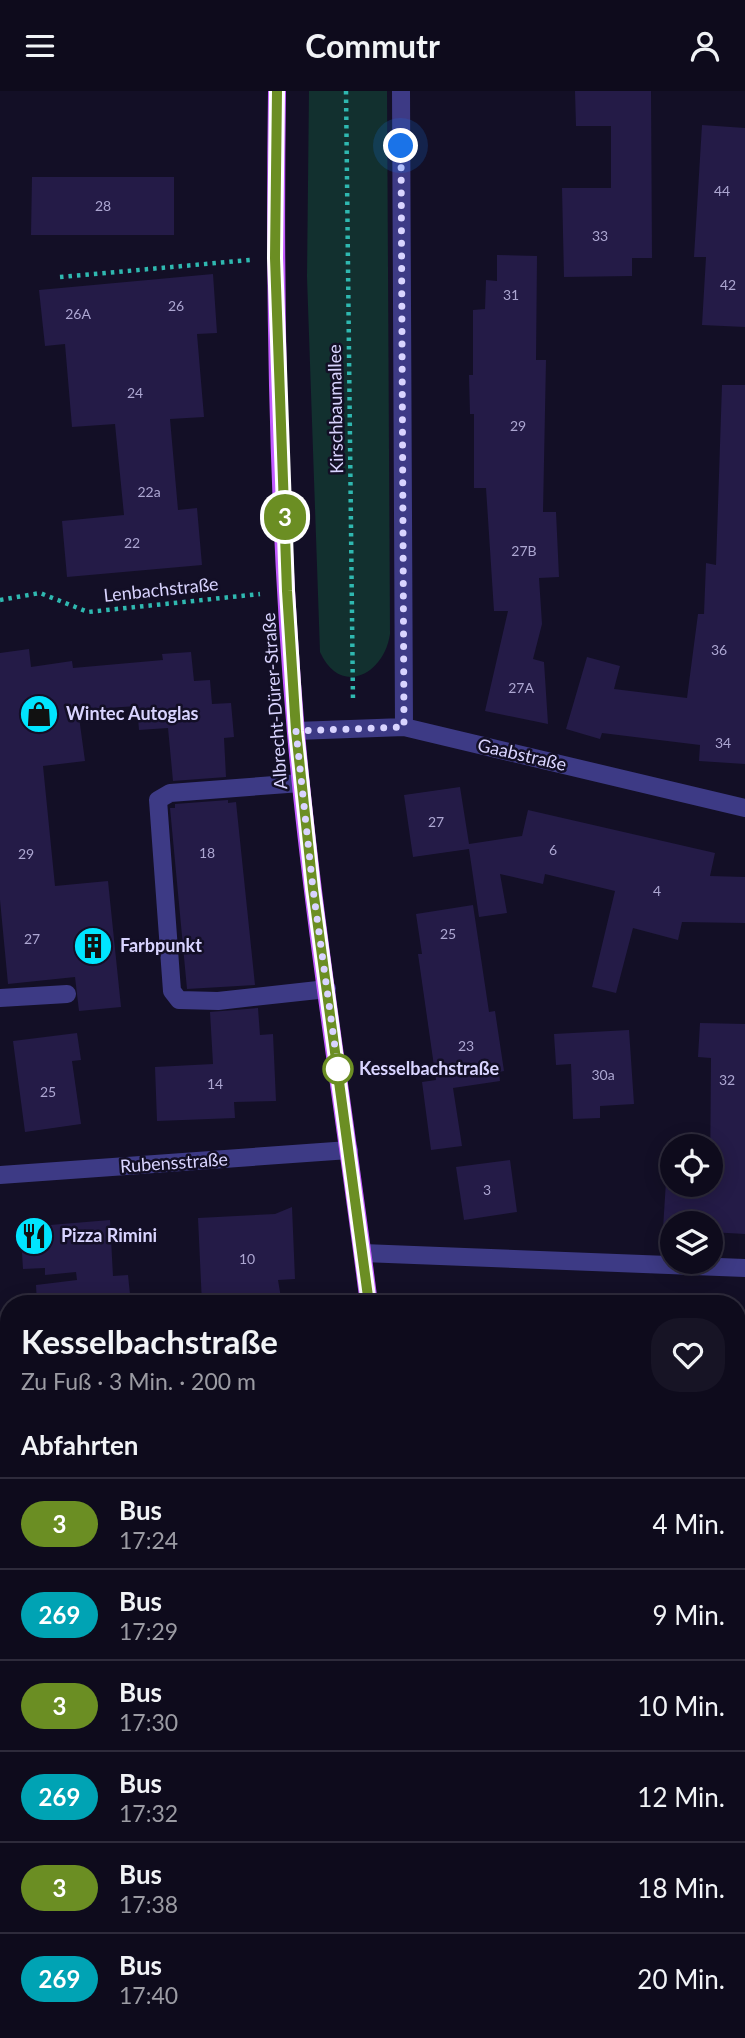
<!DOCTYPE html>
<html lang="de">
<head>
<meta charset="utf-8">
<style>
	:root { --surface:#0e0b1c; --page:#171425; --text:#f1f3f6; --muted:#9b9ba3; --line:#2e2b3b }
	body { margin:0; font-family:Lato,sans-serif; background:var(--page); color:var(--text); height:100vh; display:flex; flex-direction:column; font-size:26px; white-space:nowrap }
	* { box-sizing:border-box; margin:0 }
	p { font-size:23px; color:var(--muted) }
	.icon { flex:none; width:38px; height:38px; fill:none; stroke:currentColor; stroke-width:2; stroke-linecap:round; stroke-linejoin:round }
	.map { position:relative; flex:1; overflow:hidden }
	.side { position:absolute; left:0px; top:1204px; width:746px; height:744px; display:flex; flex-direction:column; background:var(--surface); border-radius:28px 28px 0 0; box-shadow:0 4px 18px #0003,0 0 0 2px var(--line) }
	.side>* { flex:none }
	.badge { padding:0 14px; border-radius:23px; font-size:24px; line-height:46px }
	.tools { position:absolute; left:660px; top:1043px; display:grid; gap:14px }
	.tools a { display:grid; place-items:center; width:63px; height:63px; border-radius:50%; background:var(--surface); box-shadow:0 4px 18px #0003,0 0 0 2px var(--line); font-size:35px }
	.you { position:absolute; width:35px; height:35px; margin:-18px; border:5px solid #fff; border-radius:50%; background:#1a73e8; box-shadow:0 0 0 10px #1a73e833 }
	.map>.badge { position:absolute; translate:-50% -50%; box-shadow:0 0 0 4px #fff }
	h2 { padding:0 21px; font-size:26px; line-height:63px }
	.round { display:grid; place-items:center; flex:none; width:74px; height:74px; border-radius:28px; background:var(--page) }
	.overview { display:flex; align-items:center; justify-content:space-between; height:119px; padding:0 21px }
	h1 { font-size:33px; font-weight:700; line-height:52px }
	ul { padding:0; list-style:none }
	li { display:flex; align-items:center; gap:21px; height:91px; padding:0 21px; border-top:2px solid var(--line) }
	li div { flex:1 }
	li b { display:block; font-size:26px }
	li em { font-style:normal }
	li .badge { min-width:77px; font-weight:700; text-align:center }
	header { display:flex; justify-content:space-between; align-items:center; height:91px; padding:0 21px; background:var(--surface); font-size:32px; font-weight:700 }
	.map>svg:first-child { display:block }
	.green { fill:#12302f }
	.building { fill:#241b47 }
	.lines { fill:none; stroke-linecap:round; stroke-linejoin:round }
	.path { stroke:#2fb8b0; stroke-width:4.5; stroke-dasharray:3.5 5; stroke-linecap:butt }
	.lane { stroke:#3d3a85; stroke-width:18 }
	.street { stroke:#3d3a85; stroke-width:18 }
	.primary { stroke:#c25bff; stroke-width:18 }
	.line-casing { stroke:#fff; stroke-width:16 }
	.line { stroke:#6b8e23; stroke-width:10 }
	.walk { stroke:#d9d4ff; stroke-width:7; stroke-dasharray:0 12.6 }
	.stop-dot { fill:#fff; stroke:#6b8e23; stroke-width:3.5 }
	.labels { text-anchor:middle; stroke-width:5; stroke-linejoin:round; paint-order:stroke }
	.number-label { font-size:14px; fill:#aca6d1 }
	.street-label { font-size:18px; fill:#d9d4ff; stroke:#130f26 }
	.poi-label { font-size:18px; font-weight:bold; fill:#d9d4ff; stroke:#130f26; text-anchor:start }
	.stop-label { font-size:18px; font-weight:bold; fill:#d9d4ff; stroke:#130f26; text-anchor:start }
</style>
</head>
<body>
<header><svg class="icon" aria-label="menu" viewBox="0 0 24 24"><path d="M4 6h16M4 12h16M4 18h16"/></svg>Commutr<svg class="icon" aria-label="person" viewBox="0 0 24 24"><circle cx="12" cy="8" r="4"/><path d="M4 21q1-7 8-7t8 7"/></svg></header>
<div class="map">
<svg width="745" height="1947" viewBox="0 0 745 1947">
	<rect width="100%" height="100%" fill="#130f26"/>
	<!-- green -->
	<path class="green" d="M309,0h78l3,543c-6,41 -50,63 -70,18l-13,-375z"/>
	<!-- building -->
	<path class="building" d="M575,0h76l1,167h-20v18l-68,1 -2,-89h49v-62h-35z
		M702,34l43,3v199l-43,-2 4,-68h-12z
		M32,86h142v58h-143z
		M497,164l40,1 -1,104h10l-3,152h13l3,65 -20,1 3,46 -9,35 11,3 4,62 -63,-13 23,-100h-14l-8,-123h-12v-74h-4l-1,-39h4v-65l12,-1 1,-29 11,1z
		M213,183l4,59 -20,1 7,83 -34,2 8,91 19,-2 5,57 -135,12 -5,-56 62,-6 -9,-91 -43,3 -7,-83 -20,2 -6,-56z
		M722,294h23v379l-46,-3 1,-16 -98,-12 -2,6 -34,-10 21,-72 33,9 -6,23 73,9 11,-84h6l2,-51 10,2z
		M29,558l2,18 41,-6 1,7 90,-8 -1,-6 29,-2 3,29 16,-1 2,24 19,-1 3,34 -10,1 2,39 -53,4 -5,-53 -29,2 -2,-24 -59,4 7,51 -42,5 12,120 53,-5 13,126 -42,4 -4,-34 -67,7 -8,-84v-247z
		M460,696l9,57 53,-8 6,-26 187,43 -5,23 35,1v46l-63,-1 -4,18 -45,-12 -17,65 -24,-6 23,-96 -70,-17 -2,10 -43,-10 7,39 -28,4 -10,-68 -56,8 -9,-62z
		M228,709v3l8,-1 19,183 -68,4 -17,-181h5v-4z
		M473,814l16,107 6,-1 9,60 -5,1 1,9 -47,7 9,58 -31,4 -9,-68 14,-2 -18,-126h4l-6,-40z
		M258,917l2,27 13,-1 3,67 -42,1 1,16 -78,3 -2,-54 58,-3 -3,-52z
		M700,932l45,1v210l-35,-2v-9h-38v7l-9,-1 5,-80h4v36h38l1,-127 -13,-1z
		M629,939l5,74 -34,2v12l-27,1 -2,-55 -15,1 -2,-31z
		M77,942l4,27 -9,1 9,63 -56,8 -12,-91z
		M510,1069l7,52 -53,8 -8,-53z
		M292,1116l3,72 -17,1 4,24h-80l-4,-86 77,-4z
		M110,1129l3,56 15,-1 3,29h-94l-1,-19 41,-5 -1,-8 -31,3v-7l-22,1 -2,-32 5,-10z"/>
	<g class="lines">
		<!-- path -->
		<path class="path" d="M346,0l7,611
			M60,186l190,-17
			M0,509l40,-7 48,19 172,-18"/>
		<!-- lane -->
		<path class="lane" d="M301,692l-131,10 -12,7 14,191 7,9 39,1 109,-12
			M0,907l67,-4
			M175,1947l8,-8"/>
		<!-- street -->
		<path class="street" d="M401,0l3,636
			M296,640l108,-4 341,81
			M0,1084l349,-25
			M363,1162l382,15"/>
		<!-- primary -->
		<path class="primary" d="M277,0c-3,212 1,431 19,642 17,191 49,381 73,571
			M0,1394l9,77
			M148,1939l5,8
			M421,1947v-8"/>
	</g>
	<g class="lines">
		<!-- line casing -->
		<g class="line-casing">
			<path id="line" d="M277,0l-2,167 12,333 9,140 17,158 56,415"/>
		</g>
		<!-- line -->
		<use href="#line" class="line"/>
		<!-- walk -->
		<path class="walk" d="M338,978l-25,-180 -17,-158 108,-4 -3,-581"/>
	</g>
	<!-- icons -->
	<defs>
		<g id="shop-disc" transform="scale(2.0125)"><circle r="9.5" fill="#00e5ff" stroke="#130f26"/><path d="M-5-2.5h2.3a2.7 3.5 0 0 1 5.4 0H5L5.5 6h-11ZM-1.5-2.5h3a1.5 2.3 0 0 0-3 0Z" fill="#111"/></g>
		<g id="building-disc" transform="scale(2.0125)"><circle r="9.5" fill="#00e5ff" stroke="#130f26"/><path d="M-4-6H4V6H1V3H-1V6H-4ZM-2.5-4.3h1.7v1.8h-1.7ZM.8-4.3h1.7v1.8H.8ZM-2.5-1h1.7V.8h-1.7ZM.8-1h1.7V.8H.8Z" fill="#111"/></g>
		<g id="restaurant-disc" transform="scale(2.0125)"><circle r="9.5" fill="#00e5ff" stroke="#130f26"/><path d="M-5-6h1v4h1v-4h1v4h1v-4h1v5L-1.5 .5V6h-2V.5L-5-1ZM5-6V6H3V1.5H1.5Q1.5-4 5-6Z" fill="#111"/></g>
	</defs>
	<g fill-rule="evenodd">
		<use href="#shop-disc" x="39" y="623"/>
		<use href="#building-disc" x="93" y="855"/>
		<use href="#restaurant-disc" x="34" y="1145"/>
	</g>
	<!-- markers -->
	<circle class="stop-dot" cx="338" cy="978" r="14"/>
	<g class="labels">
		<!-- number labels -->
		<g class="number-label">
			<text x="722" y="105">44</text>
			<text x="103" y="120">28</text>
			<text x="600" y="150">33</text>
			<text x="728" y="199">42</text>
			<text x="511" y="209">31</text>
			<text x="176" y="220">26</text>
			<text x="78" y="228">26A</text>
			<text x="135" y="307">24</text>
			<text x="518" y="340">29</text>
			<text x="149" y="406">22a</text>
			<text x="132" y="457">22</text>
			<text x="524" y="465">27B</text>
			<text x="719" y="564">36</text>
			<text x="521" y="602">27A</text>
			<text x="723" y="657">34</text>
			<text x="436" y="736">27</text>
			<text x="553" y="764">6</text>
			<text x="207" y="767">18</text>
			<text x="26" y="768">29</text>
			<text x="657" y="805">4</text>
			<text x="448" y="848">25</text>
			<text x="32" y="853">27</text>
			<text x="466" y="960">23</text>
			<text x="603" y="989">30a</text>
			<text x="727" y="994">32</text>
			<text x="215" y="998">14</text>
			<text x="48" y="1006">25</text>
			<text x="487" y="1104">3</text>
			<text x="247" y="1173">10</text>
		</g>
		<!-- street labels -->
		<g class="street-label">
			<text transform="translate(336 318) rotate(-91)" y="6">Kirschbaumallee</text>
			<text transform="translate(161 499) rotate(-6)" y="6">Lenbachstraße</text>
			<text transform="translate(275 610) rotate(-94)" y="6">Albrecht-Dürer-Straße</text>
			<text transform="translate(522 664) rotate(13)" y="6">Gaabstraße</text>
			<text transform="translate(174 1072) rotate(-4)" y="6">Rubensstraße</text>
		</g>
		<!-- poi labels -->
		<g class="poi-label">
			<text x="66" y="629">Wintec Autoglas</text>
			<text x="120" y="861">Farbpunkt</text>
			<text x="61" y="1151">Pizza Rimini</text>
		</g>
		<!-- stop labels -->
		<g class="stop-label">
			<text x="359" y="984">Kesselbachstraße</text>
		</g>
	</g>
</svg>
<div class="tools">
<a><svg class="icon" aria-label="locate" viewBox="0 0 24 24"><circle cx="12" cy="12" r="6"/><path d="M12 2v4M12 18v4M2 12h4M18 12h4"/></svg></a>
<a><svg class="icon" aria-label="layers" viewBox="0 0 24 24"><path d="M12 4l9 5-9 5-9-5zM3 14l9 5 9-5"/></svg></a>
</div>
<div class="you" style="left:401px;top:55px"></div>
<b class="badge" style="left:285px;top:426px;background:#6b8e23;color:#fff">3</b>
<section class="side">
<div class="overview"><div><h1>Kesselbachstraße</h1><p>Zu Fuß · 3 Min. · 200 m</p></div><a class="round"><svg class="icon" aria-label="heart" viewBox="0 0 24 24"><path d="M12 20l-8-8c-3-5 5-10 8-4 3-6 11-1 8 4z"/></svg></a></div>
<h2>Abfahrten</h2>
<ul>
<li><span class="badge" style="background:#6b8e23;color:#fff">3</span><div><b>Bus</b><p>17:24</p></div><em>4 Min.</em></li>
<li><span class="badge" style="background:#00a3b4;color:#fff">269</span><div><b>Bus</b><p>17:29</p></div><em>9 Min.</em></li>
<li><span class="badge" style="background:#6b8e23;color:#fff">3</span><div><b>Bus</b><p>17:30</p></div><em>10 Min.</em></li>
<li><span class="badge" style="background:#00a3b4;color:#fff">269</span><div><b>Bus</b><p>17:32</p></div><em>12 Min.</em></li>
<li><span class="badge" style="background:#6b8e23;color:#fff">3</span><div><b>Bus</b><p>17:38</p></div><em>18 Min.</em></li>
<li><span class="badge" style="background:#00a3b4;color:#fff">269</span><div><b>Bus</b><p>17:40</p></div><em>20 Min.</em></li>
</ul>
</section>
</div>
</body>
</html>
